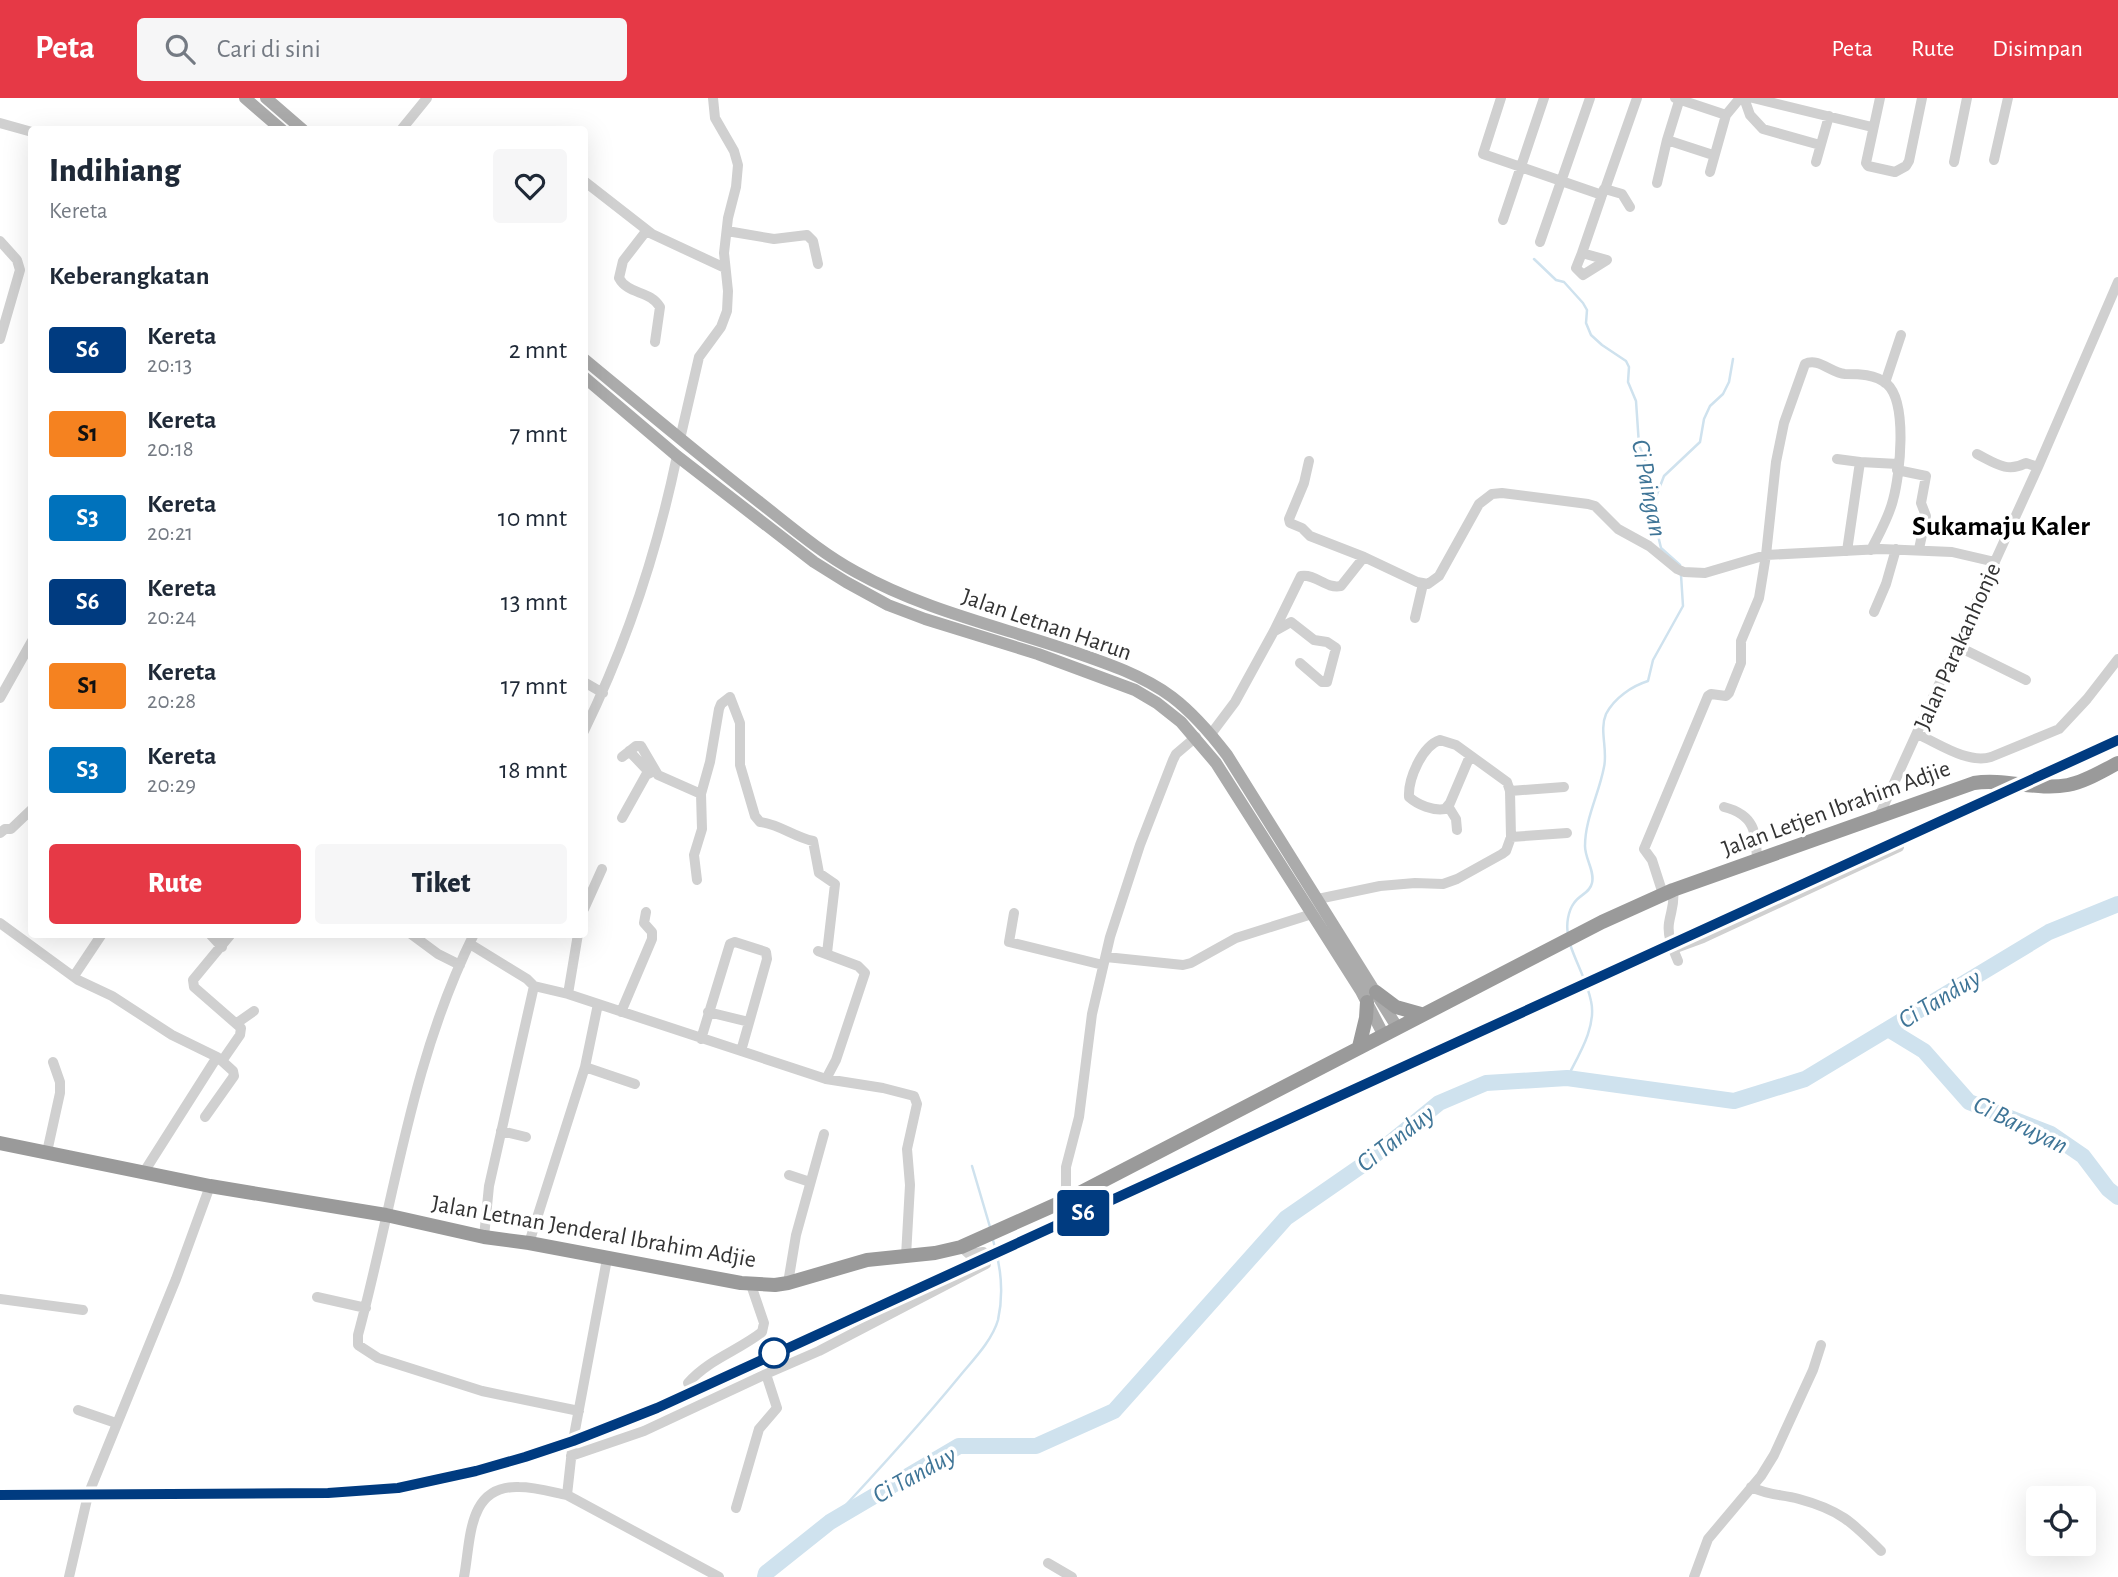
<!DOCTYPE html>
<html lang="id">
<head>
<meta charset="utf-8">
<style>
	:root { --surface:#fff; --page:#f6f6f7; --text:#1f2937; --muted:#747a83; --accent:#e63946 }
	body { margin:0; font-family:"Alegreya Sans",sans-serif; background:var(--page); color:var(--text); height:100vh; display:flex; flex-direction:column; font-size:26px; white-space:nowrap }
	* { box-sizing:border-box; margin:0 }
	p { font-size:23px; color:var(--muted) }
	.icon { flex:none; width:38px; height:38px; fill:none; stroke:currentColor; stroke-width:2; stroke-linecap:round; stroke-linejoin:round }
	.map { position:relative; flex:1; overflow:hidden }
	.details { position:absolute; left:28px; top:28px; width:560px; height:812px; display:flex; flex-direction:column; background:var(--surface); border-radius:7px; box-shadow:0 7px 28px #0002 }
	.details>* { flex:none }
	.badge { padding:0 14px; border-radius:5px; font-size:24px; line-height:46px }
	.controls { position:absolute; left:2026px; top:1388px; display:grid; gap:14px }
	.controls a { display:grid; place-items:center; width:70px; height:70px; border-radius:7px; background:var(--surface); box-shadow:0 7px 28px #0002; font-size:35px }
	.map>.badge { position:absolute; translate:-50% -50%; box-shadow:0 0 0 4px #fff }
	h2 { padding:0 21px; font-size:26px; line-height:63px }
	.round { display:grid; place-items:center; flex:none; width:74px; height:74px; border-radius:7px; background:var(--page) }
	.headline { display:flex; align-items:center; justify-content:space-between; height:119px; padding:0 21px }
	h1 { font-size:33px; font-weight:800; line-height:52px }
	.cta { display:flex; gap:14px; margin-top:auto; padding:14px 21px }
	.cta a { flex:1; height:80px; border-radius:7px; background:var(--accent); color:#fff; font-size:28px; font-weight:800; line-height:80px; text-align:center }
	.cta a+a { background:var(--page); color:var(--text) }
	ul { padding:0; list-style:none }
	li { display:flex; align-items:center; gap:21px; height:84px; padding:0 21px }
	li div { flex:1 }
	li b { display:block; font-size:26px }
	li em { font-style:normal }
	li .badge { min-width:77px; font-weight:700; text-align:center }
	header { display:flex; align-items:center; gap:42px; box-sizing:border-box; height:98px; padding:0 35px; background:var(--accent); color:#fff }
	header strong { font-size:33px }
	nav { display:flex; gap:38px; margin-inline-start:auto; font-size:24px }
	.search { width:490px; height:63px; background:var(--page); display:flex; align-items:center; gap:18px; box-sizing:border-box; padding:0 24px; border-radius:7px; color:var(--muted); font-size:26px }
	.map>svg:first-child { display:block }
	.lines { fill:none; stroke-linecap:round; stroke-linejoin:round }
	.stream { stroke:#cfe2ee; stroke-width:2.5 }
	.river { stroke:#cfe2ee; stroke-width:16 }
	.minor { stroke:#d0d0d0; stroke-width:10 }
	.major { stroke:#ababab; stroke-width:12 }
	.highway { stroke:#9a9a9a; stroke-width:14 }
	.rail-casing { stroke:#888; stroke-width:5 }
	.rail { stroke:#fff; stroke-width:2.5; stroke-dasharray:8; stroke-linecap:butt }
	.line-casing { stroke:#fff; stroke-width:16 }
	.line { stroke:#003b80; stroke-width:10 }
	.stop-dot { fill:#fff; stroke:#003b80; stroke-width:3.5 }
	.labels { text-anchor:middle; stroke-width:7; stroke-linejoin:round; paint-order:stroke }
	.street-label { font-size:24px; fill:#333; stroke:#fff }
	.water-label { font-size:26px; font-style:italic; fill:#3f7597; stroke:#fff }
	.quarter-label { font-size:28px; font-weight:bold; fill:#000; stroke:#fff }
</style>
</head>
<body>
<header>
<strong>Peta</strong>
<div class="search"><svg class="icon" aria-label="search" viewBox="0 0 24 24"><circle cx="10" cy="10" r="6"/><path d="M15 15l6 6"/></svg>Cari di sini</div>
<nav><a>Peta</a><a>Rute</a><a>Disimpan</a></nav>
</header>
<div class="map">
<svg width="2118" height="1479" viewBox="0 0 2118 1479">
	<rect width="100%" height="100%" fill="#fff"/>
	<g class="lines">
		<!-- stream -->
		<path class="stream" d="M1534,161l22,21 8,2 19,21 4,7 -1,13 5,12 11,10 24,16 3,6 -1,15 8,19 3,44 8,20 4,52 5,10 5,21 19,17
			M1652,409l12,-31 36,-34 4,-23 6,-13 13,-12 6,-12 4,-23
			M1568,836c-2,-9 0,-23 6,-31 5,-8 16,-10 18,-20 3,-12 -7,-24 -7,-37 0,-27 14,-52 19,-79 4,-17 -5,-37 2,-53 8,-16 26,-28 42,-33l5,-21 30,-54 -2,-31
			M1567,980c11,-22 30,-51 24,-77 -4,-20 -15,-38 -21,-57
			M972,1068l18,61
			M830,1424c44,-47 88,-95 129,-145 13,-16 33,-36 39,-57 6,-27 3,-54 -5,-80"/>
		<!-- river -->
		<path class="river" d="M1888,931l36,22 45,51 82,32 32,22 25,33 10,8
			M765,1479l1,-4 64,-51 129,-76h77l78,-35 172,-193 78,-54 75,-61 47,-20 81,-5 167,23 71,-22 244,-147 69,-28"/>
		<!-- minor -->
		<path class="minor" d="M1501,0l-18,56 119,41
			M1675,0l51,17 14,-17
			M1744,0l6,17 13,14 57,16
			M1753,0l119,29
			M1880,0l-14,65 2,3 27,6 11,-6 3,-5 13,-63
			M0,25l32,9
			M401,32l26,-32
			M1667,42l13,-42
			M1994,62l14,-62
			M1816,64l13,-46
			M1954,64l13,-64
			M1710,74l16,-57
			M584,83l68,53 73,34
			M1657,85l10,-43 46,15
			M1630,109l-8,-13 -17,-5 32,-91
			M1503,122l41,-122
			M647,132l-24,31 -4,17c9,17 31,12 41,29l-5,35
			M727,133l47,8 33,-4 6,6 5,23
			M0,143l17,19 3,10 -20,69
			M1540,144l50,-144
			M1582,155l-6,15 7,7 24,-15 -25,-7 22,-64
			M1885,285l16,-48
			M680,341l19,-82 22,-30 6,-16 1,-20 -4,-38 4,-35 8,-31 2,-22 -4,-14 -19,-33 -2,-20
			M1977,356c18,9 30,19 49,9l12,4
			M1837,361l23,3 -13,89
			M1309,363l-5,22 -15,36 1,4 12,5 8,8 54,21
			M1860,364l38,2
			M1897,372l29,6 -5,27 5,13 -7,33
			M1874,514l12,-28 10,-35
			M1415,520l8,-34
			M1275,533l16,-9 23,18 13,2 9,6 -9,34h-5l-22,-19
			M1957,548l69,34
			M584,584l19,11
			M0,600l32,-57
			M584,633c43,-88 73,-179 93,-275
			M1211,636l24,-32 39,-71 27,-55c16,-2 24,13 40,10l23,-29 53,25 11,2 11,-8 40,-72 13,-10 10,-1 86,11 7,2 23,23 31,17 28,23 7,3 21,1 61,-18 115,-6 71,3 43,10
			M1917,636c21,9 50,30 74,23l68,-28 28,-30 31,-40
			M629,653l20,21
			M622,659l14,-11h5l17,29 43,19
			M1510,693l54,-4
			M1448,708l8,13 1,11
			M1724,709c31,8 32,25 33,53
			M1879,718l159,-349 80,-185
			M622,720l24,-43 8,-4
			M0,735l5,-4h6l21,-20
			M1511,739l56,-4
			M697,782l-3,-25 8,-26 -1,-35 9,-32 9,-53 2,-5 9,-7 10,26v42l15,51 5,6c19,2 34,15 53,19l6,32 16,11 -8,69
			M1673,792c2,14 -2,20 -4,33 -2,13 4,26 9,38
			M1663,796l-11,-34 -8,-11 64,-153 3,-2 15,2 3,-3 12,-30v-22l18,-43 7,-43 10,-93 8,-39 21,-59c13,-7 26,9 40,10 14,0 30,0 42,10 21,19 13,91 6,116 -4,17 -14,34 -22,50
			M1318,801l62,-13 35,-3 28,1 14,-5 45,-25 4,-3 5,-14 -1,-46 -3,-9 -51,-37 -16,-5c-18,6 -32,39 -31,57 9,8 24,14 36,12l5,-6 20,-47
			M584,811l18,-40
			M1014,815l-5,29 94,23
			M0,825l78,57 34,16 60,39 45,22 -73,115
			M210,836l12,13
			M411,836l27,20 22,11
			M474,836c-64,129 -79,264 -116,401v10l20,13 104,33 97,20
			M470,846l57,35 7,7 34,8 258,85 57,9 31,8 3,8 -10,45 3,36 -4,71
			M1673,851l30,-11 196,-91
			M818,853l40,15 7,7 -29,87 -10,19
			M1106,859l77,8 8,-2 45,-25 76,-24
			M74,878l28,-42
			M568,896l10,-60
			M621,914l31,-73v-7l-8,-9 2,-11
			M708,914l41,10
			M237,925l17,-12
			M701,941l29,-95 5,-2 31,10 1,7 -26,92
			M217,959l5,4 18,-26 1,-7 -47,-41 -1,-7 38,-46
			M585,969l50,17
			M205,1019l29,-41 -1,-5 -11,-10
			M501,1033l25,6
			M47,1054l13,-59v-11l-7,-20
			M789,1077l21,7
			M1066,1102v-33l13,-50 13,-103 18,-77 30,-92 33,-85 3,-6 20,-17
			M484,1139l5,-51 45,-200
			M529,1145l56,-176 13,-63
			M607,1161l-34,182 -6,54 152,82
			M788,1185l8,-48 28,-101
			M317,1199l49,11
			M0,1201l83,11
			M766,1276l53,-23 167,-87 -3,-12 -14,2 -8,-7
			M688,1285c21,-24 50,-32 74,-51l2,-9 -13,-38
			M78,1312l38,13
			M571,1358l73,-25 122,-57 11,34 -18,21 -23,79
			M1751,1389c19,9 30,7 48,12 41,11 53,23 82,52
			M1048,1465l24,14
			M69,1479l19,-82 88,-216 34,-93
			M464,1479c7,-37 3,-92 55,-90 16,0 33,5 48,8
			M1694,1479l14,-38 53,-63 13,-21 39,-85 8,-25"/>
		<!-- major -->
		<path class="major" d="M245,0l37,32
			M266,0l37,32
			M584,261c58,48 115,96 174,142 32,25 63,52 98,71 68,38 142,54 215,79 35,12 71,24 101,46 21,16 39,37 55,58l170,272
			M584,279l93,79 137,106 32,20 42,23 37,14 113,35 97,36 22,13 24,19 35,41 145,228 22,43"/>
		<!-- highway -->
		<path class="highway" d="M1376,894l20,15 25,7
			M1359,949l7,-29 1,-16
			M0,1045l210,43 176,29 98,22 45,6 212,40 34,2 13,-2 79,-23 68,-7 26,-6 105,-47 536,-278 71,-32 301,-107c31,-5 63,8 94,2 17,-3 34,-14 50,-22"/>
		<!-- rail casing -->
		<g class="rail-casing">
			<path id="rail" d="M0,1397l328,-2 70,-5 78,-17 97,-30 85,-34 1460,-667"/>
		</g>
		<!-- rail -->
		<use href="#rail" class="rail"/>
	</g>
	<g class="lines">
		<!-- line casing -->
		<g class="line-casing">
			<path id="line" d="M0,1397l328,-2 70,-5 78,-17 49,-14 48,-16 84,-33 1461,-668"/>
		</g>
		<!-- line -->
		<use href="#line" class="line"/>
	</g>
	<!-- markers -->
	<circle class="stop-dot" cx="774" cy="1255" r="14"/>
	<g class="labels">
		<!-- street labels -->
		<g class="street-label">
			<text transform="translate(1047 526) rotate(19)" y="8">Jalan Letnan Harun</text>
			<text transform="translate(1957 548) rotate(-66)" y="8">Jalan Parakanhonje</text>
			<text transform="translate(1836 710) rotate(-20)" y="8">Jalan Letjen Ibrahim Adjie</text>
			<text transform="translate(594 1133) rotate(10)" y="8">Jalan Letnan Jenderal Ibrahim Adjie</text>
		</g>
		<!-- water labels -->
		<g class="water-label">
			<text transform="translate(1650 390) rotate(79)" y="9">Ci Paingan</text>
			<text transform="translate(1939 900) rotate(-31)" y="9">Ci Tanduy</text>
			<text transform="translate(2021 1026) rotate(26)" y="9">Ci Baruyan</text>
			<text transform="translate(1395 1040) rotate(-38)" y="9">Ci Tanduy</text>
			<text transform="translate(914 1376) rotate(-29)" y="9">Ci Tanduy</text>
		</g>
		<!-- quarter labels -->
		<g class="quarter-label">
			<text x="2001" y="437">Sukamaju Kaler</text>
		</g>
	</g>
</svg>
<div class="controls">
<a><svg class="icon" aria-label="locate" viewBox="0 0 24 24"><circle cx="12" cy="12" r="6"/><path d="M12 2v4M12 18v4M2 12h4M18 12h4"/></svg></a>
</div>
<b class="badge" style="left:1083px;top:1115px;background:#003b80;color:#fff">S6</b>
<section class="details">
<div class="headline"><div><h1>Indihiang</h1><p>Kereta</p></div><a class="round"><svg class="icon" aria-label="heart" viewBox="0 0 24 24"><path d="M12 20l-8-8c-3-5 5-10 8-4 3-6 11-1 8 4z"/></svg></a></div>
<h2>Keberangkatan</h2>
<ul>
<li><span class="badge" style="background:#003b80;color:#fff">S6</span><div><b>Kereta</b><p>20:13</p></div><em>2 mnt</em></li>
<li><span class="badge" style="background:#f58220;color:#111">S1</span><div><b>Kereta</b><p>20:18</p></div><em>7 mnt</em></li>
<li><span class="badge" style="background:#0072bc;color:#fff">S3</span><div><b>Kereta</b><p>20:21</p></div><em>10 mnt</em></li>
<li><span class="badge" style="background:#003b80;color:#fff">S6</span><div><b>Kereta</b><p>20:24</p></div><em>13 mnt</em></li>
<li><span class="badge" style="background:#f58220;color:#111">S1</span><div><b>Kereta</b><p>20:28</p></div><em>17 mnt</em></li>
<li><span class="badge" style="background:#0072bc;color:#fff">S3</span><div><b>Kereta</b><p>20:29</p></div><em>18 mnt</em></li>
</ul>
<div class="cta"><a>Rute</a><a>Tiket</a></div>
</section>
</div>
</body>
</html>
